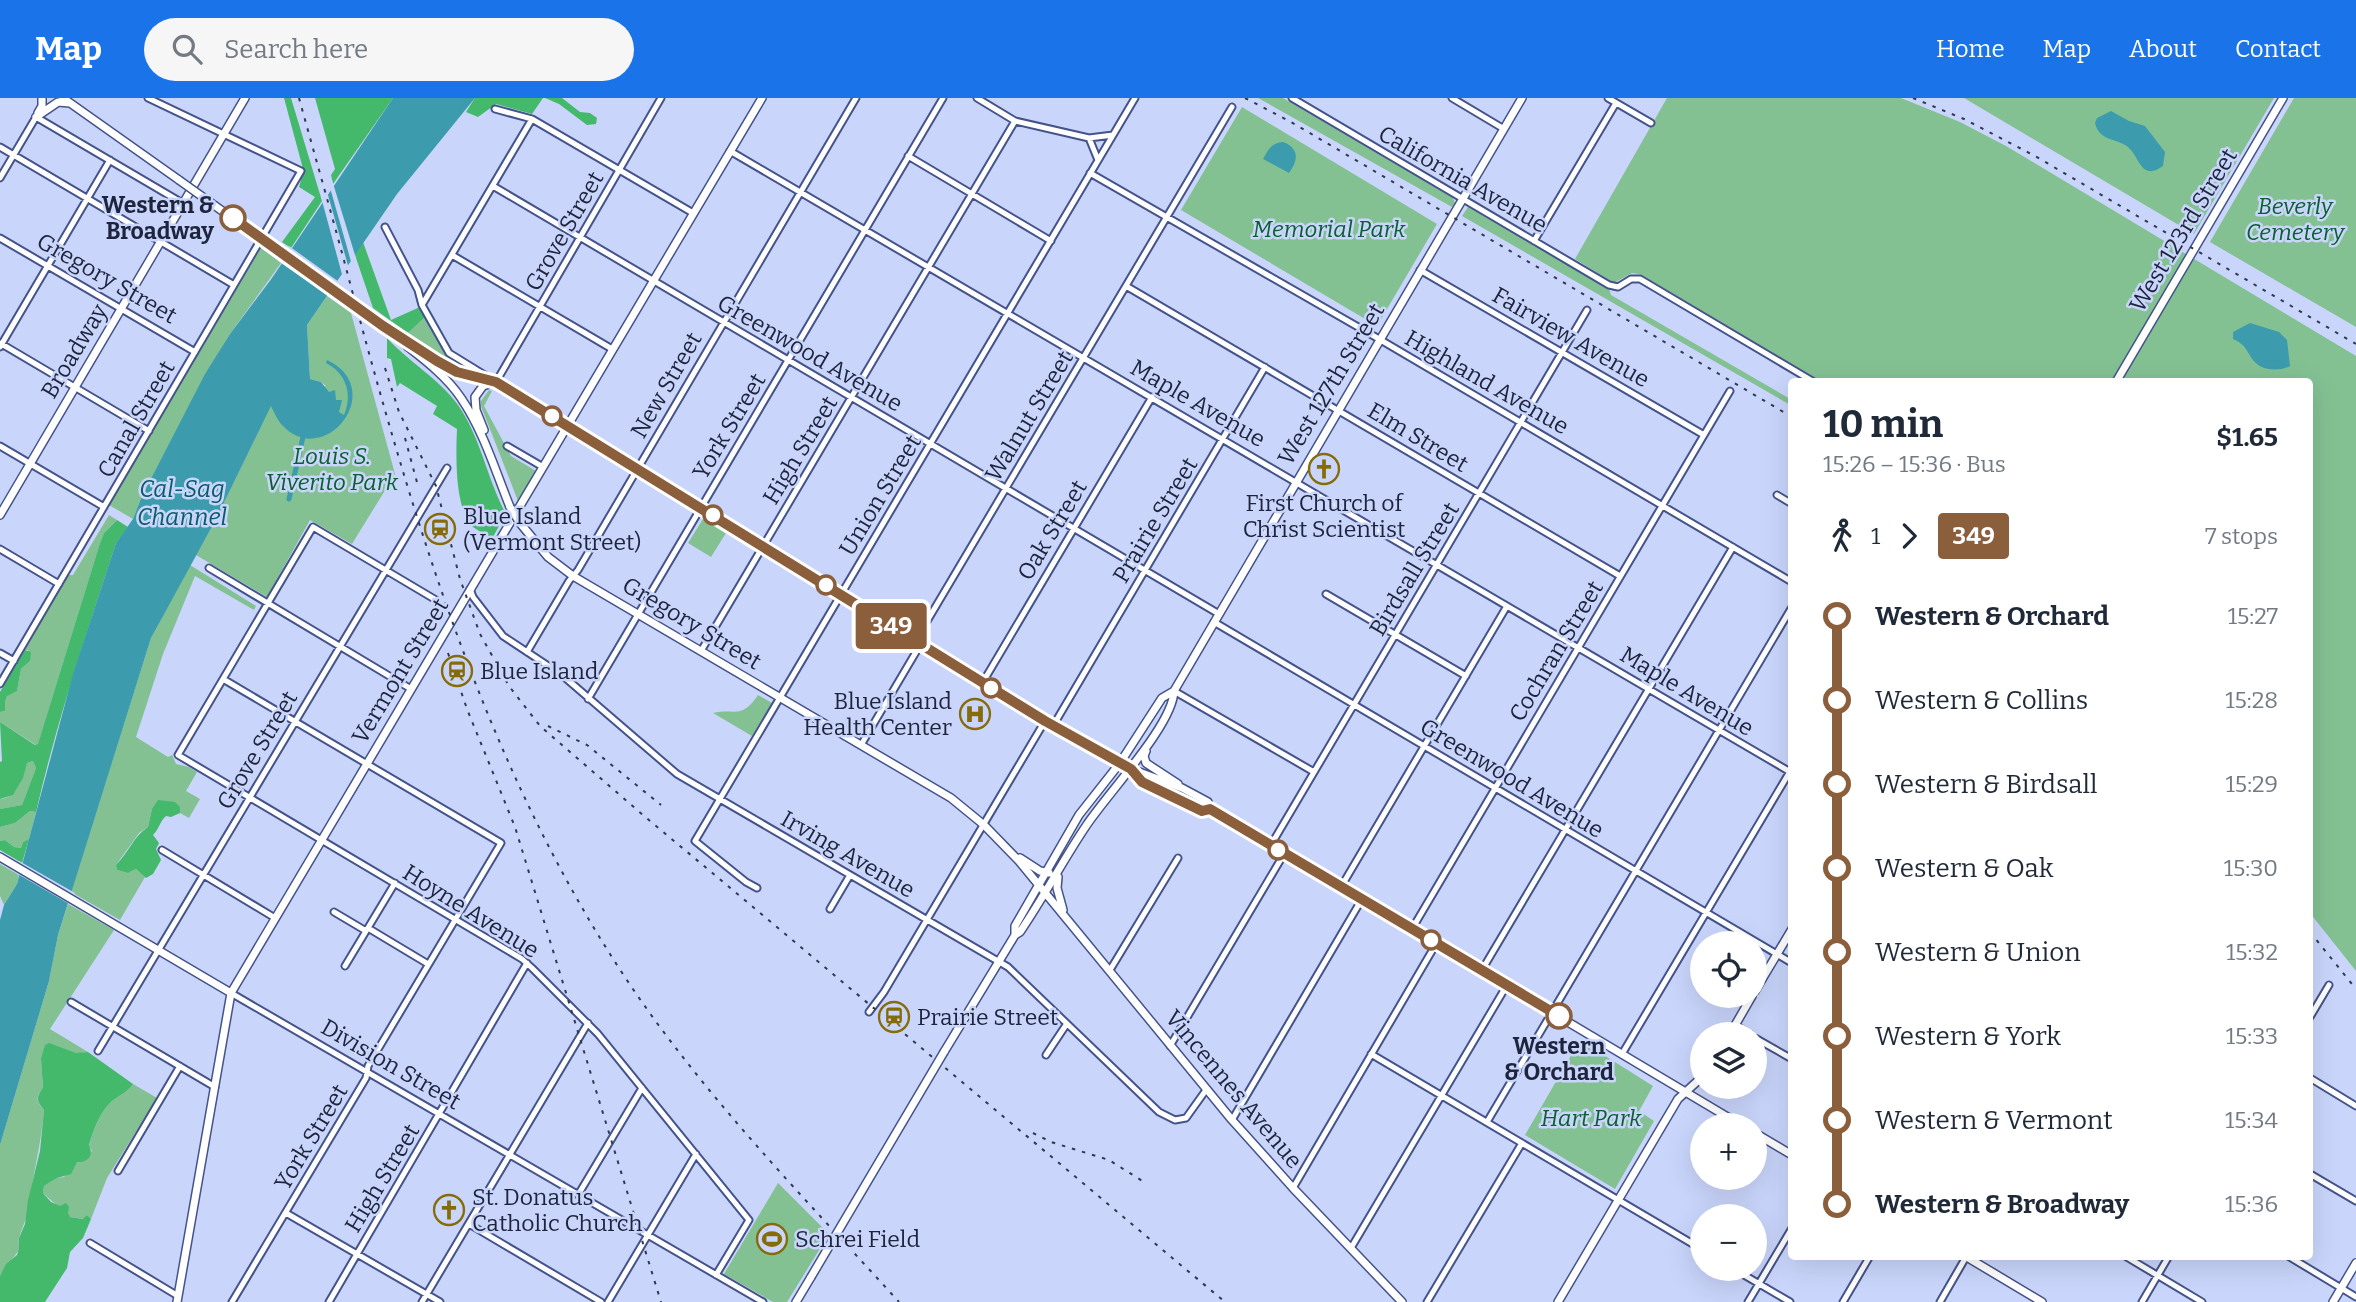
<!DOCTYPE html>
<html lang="en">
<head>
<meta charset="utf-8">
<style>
	:root { --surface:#fff; --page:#f6f6f7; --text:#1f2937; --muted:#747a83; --accent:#1a73e8 }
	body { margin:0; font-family:Bitter,serif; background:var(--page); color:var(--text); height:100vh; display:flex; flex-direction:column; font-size:26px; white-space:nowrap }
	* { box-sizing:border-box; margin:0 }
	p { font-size:23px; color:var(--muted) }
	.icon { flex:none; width:38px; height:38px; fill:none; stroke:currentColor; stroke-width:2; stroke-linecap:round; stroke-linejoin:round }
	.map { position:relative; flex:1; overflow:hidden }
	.panel { position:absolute; left:1788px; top:280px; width:525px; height:882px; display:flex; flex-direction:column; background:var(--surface); border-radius:7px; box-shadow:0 7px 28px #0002 }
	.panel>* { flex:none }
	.badge { padding:0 14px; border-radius:5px; font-size:24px; line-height:46px }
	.buttons { position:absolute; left:1690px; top:833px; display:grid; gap:14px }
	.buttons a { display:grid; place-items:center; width:77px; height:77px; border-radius:50%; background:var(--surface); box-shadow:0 7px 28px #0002; font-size:35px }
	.map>.badge { position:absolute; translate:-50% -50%; box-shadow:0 0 0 4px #fff }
	.legs { display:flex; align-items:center; gap:10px; height:77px; padding:0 35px; font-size:23px }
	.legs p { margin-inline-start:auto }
	.headline { display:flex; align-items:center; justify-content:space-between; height:119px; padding:0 35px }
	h1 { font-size:38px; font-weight:700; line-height:52px }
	ul { padding:0 35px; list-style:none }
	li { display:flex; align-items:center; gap:24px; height:84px; font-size:26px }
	li i { display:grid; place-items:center; width:10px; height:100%; margin:0 9px; background:currentColor }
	li i::after { content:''; width:18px; height:18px; margin:-9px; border:5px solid; border-radius:50%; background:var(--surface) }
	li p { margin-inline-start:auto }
	li:first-child i { background:linear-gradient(#0000 50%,currentColor 0) }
	li:last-child i { background:linear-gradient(currentColor 50%,#0000 0) }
	header { display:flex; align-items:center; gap:42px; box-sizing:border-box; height:98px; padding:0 35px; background:var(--accent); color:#fff }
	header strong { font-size:33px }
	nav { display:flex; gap:38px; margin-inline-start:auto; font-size:24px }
	.search { width:490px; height:63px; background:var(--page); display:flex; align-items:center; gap:18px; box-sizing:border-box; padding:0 24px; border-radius:38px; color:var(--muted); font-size:26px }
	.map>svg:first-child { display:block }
	.green { fill:#83c193 }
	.forest { fill:#44b86b }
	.water { fill:#3c9cad }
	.pier { fill:#c9d5fb }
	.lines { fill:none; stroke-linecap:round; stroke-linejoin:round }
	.canal { stroke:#3c9cad; stroke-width:5 }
	.street-casing { stroke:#445389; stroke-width:9 }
	.secondary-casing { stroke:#445389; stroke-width:10 }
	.street { stroke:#fff; stroke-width:5 }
	.secondary { stroke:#fff; stroke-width:7 }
	.rail { stroke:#313952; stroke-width:2; stroke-dasharray:3.5 7; stroke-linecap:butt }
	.secondary-bridge-casing { stroke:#445389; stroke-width:10; stroke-linecap:butt }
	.secondary-bridge { stroke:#fff; stroke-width:7 }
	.line-1-casing { stroke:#fff; stroke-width:16 }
	.line-1 { stroke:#8b5e3c; stroke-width:10 }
	.stop-1-dot { fill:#fff; stroke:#8b5e3c; stroke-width:3.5 }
	.labels { text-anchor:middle; stroke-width:5; stroke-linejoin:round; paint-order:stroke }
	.street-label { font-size:23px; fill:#1d243c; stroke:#c9d5fb }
	.stop-label { font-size:23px; font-weight:bold; fill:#1d243c; stroke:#c9d5fb; text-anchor:end }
	.park-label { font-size:23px; font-style:italic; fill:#0b602f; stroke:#c9d5fb }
	.poi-label { font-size:23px; fill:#1d243c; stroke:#c9d5fb; text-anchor:start }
	.water-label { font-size:24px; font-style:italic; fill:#0a5c69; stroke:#c9d5fb }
</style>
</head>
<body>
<header>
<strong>Map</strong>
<div class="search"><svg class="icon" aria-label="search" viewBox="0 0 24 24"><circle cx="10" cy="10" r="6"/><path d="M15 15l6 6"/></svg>Search here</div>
<nav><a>Home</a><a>Map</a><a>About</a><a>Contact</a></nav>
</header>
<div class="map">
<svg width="2356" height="1204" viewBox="0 0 2356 1204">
	<rect width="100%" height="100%" fill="#c9d5fb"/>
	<!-- green -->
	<path class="green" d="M1258,0h25l170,100 2,5 -3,4z
		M1667,0h234l59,24 46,24 350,210v615l-46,-58v-531l-490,-1 -181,-107 -7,-1 -18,10 -39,-24z
		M1964,0h310l-80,136z
		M2294,0h62v229l-146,-85z
		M1242,9l195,117 -60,102 -196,-116z
		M1468,109l141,82 2,6 181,105v6l-330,-190z
		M261,150l20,15 -51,71 -24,40 -64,122 -9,23 -24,-14z
		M327,198l24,17 44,161 -43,70 -42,-24 -43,77 -71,-42 19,-34 56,-116 55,-19 -5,-4 -11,-3 -3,-54z
		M425,219l21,38 23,14 -19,-7 -42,-29z
		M489,292l3,1 -8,15 27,50 25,15 -18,30 -37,-95v-5z
		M109,417l8,5 -13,13 -4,10 -62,202h-2l-36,-23v-10l5,-1v-10l2,-6 10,-4 4,-22 9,-8 -2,-11h-3l43,-75h5z
		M703,421l23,14 -15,24 -23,-14z
		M190,467l66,41 -2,4 -59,-34 -32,78 -27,83 32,20 4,-2 4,9 13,3 8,5 -11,19 14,8 -11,19 -9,-5v-6l-28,2 -4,18 -9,6 -23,32 1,5 11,3 8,-4 9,8 -25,43 -49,-28 80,-254z
		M758,597l14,8 -20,33 -39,-23c22,-5 28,7 45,-18z
		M33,663l3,7 -14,37 -22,4v-10c20,-2 20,-22 27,-36z
		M30,713l6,1 -7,27 -6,3 -2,6 -7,-1 -9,-7 -5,1v-14l15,-4z
		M0,766l19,11 -2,9 -13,21 -4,-9z
		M68,806l46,26 -64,99 38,23 -47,7 2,28c-7,12 -8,12 1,23 -3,36 -12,69 -17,103 -1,9 -7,18 -8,26 -1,7 2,4 0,11 -1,2 -15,19 -19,26v-131l49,-164 9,-46z
		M1580,942l73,46 -14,25 15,10 -39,68 -90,-54z
		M133,986l24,14 -50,80 -16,41 -4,-4 -3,4 -14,-2 -27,-24 1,-7 13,-8 7,-1 13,-15 15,-11 -3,-5c5,-17 10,-33 23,-45 8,-6 16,-9 21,-17z
		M778,1085l51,51 -42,68h-14l-49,-28z"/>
	<!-- forest -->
	<path class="forest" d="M284,0h7l31,103 -31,47 -9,-6 33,-45 -16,-10 4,-14 -1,-8z
		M315,0h78l-60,86 -2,-9 4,-6z
		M475,0h68l-11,16 -36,-10 -18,13 -12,-5z
		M545,0h17l18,14 10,1 7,5 -1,6 -9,1 -28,-21z
		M363,144l28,78 29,-13 5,10 -17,16 -35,-25 -18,-53z
		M387,240c22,24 51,40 71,67 23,33 29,74 48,109l-16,28 -5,-2 2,-5c-4,-2 -10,-5 -14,-8 -19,-18 -17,-74 -16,-98l-24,-15 4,-8 -37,-23 -3,4 -6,-28 -4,-1z
		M117,422l11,7 -12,16c-29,89 -59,177 -80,269l-6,-1 -15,12 -15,4v-18l22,-4 14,-37 -3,-7 -6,2 -4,15 -10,17 -13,4v-37l2,-1 -2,-39 35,23 3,-1 62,-201 4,-10z
		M25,552l6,2 -1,9 -9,8 -4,22 -10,5 -2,5v10l-5,1v-20z
		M158,702l17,2 5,5v6l-9,4 -5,-1c-6,5 -7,13 -13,19l6,8 -3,6 5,11 -8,14 -7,4 -10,-9 -8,4 -11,-3 -1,-5c13,-13 17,-28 32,-38l4,-18z
		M29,741l-7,24 -22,-13v-9l5,-1 9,7 7,1 2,-6z
		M49,945l27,10 12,-1 45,32c-5,8 -13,11 -21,17 -13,12 -18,28 -23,44 5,11 -1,17 -12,17l-6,12 -14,4 -13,8 -1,7 8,9 9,4 6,-3 3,4 -1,6 2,4 13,2 4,-4 4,4 -8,19 -13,14 -3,16 -22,34h-45v-26l6,-12 11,-9 2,-6v-11l6,-14 3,-24 12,-49 4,-41c-9,-11 -7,-12 -1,-23l-2,-28 4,-14z"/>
	<!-- water -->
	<path class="water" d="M393,0h82l-78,96 -90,131 3,54 11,3 8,10 6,-2 1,10h6l-3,12 5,3c9,-21 2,-42 -18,-52l1,-3c62,29 -3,112 -46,64 -4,-5 -7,-12 -10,-18l-56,115 -64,117 -93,297 -9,46 -49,164v-225l4,-15 13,-21 56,-210 43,-131 17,-24 9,-23 63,-122 25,-40 42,-56z
		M2111,13l18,10 16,5 20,26 -2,14c-24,17 -23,-13 -38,-21 -12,-7 -26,-5 -30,-22l2,-5z
		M1283,44c17,6 15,19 6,31l-26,-14c5,-9 8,-16 20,-17z
		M2250,225l29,9 8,8 3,26c-10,5 -26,5 -34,-3 -9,-8 -8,-18 -23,-24v-7z"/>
	<!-- pier -->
	<path class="pier" d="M332,82l23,75 1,5 -4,5 -23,-81z
		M326,90l23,81 -6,9 -22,-81z
		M289,148l50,36 -9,15 -52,-36z
		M19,763l56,32 -4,12 -55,-32z"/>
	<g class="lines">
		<!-- canal -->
		<path class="canal" d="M289,401l14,-62"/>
		<!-- street casing -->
		<g class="street-casing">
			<path id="street" d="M977,0l38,23 74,17 24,-3
				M1292,0l317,187 9,2 13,-8h9l174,103
				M1452,0l52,31
				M1608,0l43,25
				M495,11l37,10 161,94
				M1089,40l9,22
				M0,49l234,138
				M730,53l1062,622
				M908,58l143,85
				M1090,75l289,166 413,243
				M0,80l36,-61 148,87
				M493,88l726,428
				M385,129l33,63 4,15 27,48 47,29 165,-284
				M0,140l195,114
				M1534,143l82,-138
				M452,157l160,94
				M1420,172l284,165
				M1126,188l494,290
				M422,207l110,-186
				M0,245l149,88
				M0,249l110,-187
				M0,348l104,61
				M507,348l36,21
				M1777,397l15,9
				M0,451l59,35
				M209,470l202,121
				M470,491l3,8 30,39 59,39 115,99 331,193 151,145 16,8 11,-2 20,-28
				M1326,496l140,82
				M436,502l-123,-73 -135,228 344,204 10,9 66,66 151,186 -33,55
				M1214,524l578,341
				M701,553l314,-530
				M527,554l42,-71 9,-11 278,-472
				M0,555l14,8
				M223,581l278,164 -133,223 -2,12 -134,224
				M983,584l169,-285
				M0,586l301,-513 -153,-73
				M1174,593l140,81
				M588,601l355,-601
				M1053,628l212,-359
				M861,647l55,-93 4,-19 312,-526
				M1271,747l316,-535
				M162,752l113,68
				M1341,789l166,-281
				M757,790l-11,-6 -51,-41 440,-743
				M830,811l20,-34
				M334,814l32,19
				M368,830l60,36
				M1412,831l318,-538
				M345,868l50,-83
				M1110,872l68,-112
				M1482,872l251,-423
				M231,895l532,309
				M71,904l144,85
				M869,914l15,-20 161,-271
				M2310,919l19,-32
				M1735,927l15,9
				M1755,940l37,21
				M1170,948l114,-192
				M98,953l349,-583
				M1371,956l332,196
				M1622,956l170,-286
				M1046,957l20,-30
				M2310,980l46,28
				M1232,1022l130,-221
				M1487,1024l305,-515
				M118,1073l62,-105
				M2310,1076l46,27
				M1293,1090l143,-244
				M578,1097l64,-107
				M286,1115l154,89
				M469,1126l132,78
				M90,1145l88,53
				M1351,1150l156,-263
				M2125,1158l77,46
				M2288,1158l68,41
				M1734,1171l56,33
				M329,1204l198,-339
				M422,1204l166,-279
				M608,1204l88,-148
				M1427,1204l95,-159
				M1748,1204l44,-74
				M1843,1204l27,-46
				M1940,1204l26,-45
				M2142,1204l27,-46"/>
		</g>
		<!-- secondary casing -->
		<g class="secondary-casing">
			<path id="secondary" d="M63,0l116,82
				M38,15l4,-7v-8
				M36,19l22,-15 12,1
				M383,228l75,46 38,10 557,344 78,43 51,19 26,14 2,7 531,316
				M407,248c19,15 40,31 54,52 23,34 34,72 49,109
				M2116,284l167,-284
				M484,332l-8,-20 -1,-13 8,-11 12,-4
				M0,417l245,-417
				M520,425l28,34 25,19 378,222 33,27 35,36 213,259 61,68 109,114
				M1146,653l-2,5 2,7 32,21
				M1131,672c13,14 60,43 79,39
				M0,759l231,136
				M1020,760l20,13 9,2
				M1058,779l-1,11 6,22
				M1015,837v-9l64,-111 41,-52 42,-65 12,-7 348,-593
				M1755,893l37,-62
				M1730,936l22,-38
				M944,954l71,-117 5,-3c24,-35 43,-72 66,-106 21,-32 87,-101 88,-135
				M1755,1035l37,22
				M1965,1158l77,46
				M177,1204l54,-309 531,-895
				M796,1204l15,-25
				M1558,1204l120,-203 25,-23
				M2333,1204l23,-39"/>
		</g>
		<!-- street -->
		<use href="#street" class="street"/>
		<!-- secondary -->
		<use href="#secondary" class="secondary"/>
		<!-- rail -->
		<path class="rail" d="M299,0c17,62 35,124 51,185 63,236 134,476 267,682 80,124 183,228 282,337
			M1245,0l46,24 501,295
			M1913,0l51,21 71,37 321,188
			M385,270l14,44 37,74 24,93 20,55 29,52 31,40 103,89 582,487
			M405,340l13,48
			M448,555l19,56 48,118 146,475
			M548,628l39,19 74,60
			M2310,834l46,57
			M1033,1035l18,9 58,18 35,22"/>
		<!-- secondary-bridge casing -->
		<g class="secondary-bridge-casing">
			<path id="secondary-bridge" d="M179,82l204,146
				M510,409l10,16
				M811,1179l133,-225"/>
		</g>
		<!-- secondary-bridge -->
		<use href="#secondary-bridge" class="secondary-bridge"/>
	</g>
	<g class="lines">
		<!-- line-1 casing -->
		<g class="line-1-casing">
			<path id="line-1" d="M233,120l150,108 54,35 20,11 39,10 549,339 86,48 11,13 60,29 8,-2 349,207"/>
		</g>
		<!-- line-1 -->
		<use href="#line-1" class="line-1"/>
	</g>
	<!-- icons -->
	<defs>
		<g id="church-ring" transform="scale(1.575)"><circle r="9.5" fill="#c9d5fb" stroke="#866c09" stroke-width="1.5"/><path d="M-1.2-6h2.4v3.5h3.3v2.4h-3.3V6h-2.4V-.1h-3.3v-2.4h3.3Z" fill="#866c09"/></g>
		<g id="station-ring" transform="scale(1.575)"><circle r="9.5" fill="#c9d5fb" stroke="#866c09" stroke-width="1.5"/><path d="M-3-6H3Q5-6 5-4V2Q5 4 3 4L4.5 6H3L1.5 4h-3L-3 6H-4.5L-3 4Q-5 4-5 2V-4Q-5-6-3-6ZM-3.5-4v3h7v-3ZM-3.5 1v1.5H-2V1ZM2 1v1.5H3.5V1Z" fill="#866c09"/></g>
		<g id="hospital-ring" transform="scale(1.575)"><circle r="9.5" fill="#c9d5fb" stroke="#866c09" stroke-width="1.5"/><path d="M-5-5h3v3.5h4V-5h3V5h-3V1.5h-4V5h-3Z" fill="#866c09"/></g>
		<g id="stadium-ring" transform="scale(1.575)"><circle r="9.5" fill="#c9d5fb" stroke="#866c09" stroke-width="1.5"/><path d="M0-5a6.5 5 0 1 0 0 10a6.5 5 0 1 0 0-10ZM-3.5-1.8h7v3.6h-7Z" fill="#866c09"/></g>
	</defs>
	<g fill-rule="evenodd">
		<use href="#church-ring" x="1324" y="371"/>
		<use href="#station-ring" x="440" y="431"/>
		<use href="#station-ring" x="457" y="573"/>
		<use href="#hospital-ring" x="975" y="616"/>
		<use href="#station-ring" x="894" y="919"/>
		<use href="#church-ring" x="449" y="1112"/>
		<use href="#stadium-ring" x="772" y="1141"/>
	</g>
	<!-- markers -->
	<g class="stop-1-dot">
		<circle cx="233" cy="120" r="12"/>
		<circle cx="552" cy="318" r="9"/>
		<circle cx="713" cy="417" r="9"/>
		<circle cx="826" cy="487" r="9"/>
		<circle cx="991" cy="590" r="9"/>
		<circle cx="1278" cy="752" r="9"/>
		<circle cx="1431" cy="842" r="9"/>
		<circle cx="1559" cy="918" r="12"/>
	</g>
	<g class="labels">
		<!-- street labels -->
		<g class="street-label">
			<text transform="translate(1463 81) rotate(30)" y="8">California Avenue</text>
			<text transform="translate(2183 132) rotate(-59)" y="8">West 123rd Street</text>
			<text transform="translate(564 133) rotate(-60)" y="8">Grove Street</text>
			<text transform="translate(107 180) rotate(30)" y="8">Gregory Street</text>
			<text transform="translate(1571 239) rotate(30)" y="8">Fairview Avenue</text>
			<text transform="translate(74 253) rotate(-59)" y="8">Broadway</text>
			<text transform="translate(810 255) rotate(30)" y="8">Greenwood Avenue</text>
			<text transform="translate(1487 284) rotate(30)" y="8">Highland Avenue</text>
			<text transform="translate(1331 286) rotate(-59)" y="8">West 127th Street</text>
			<text transform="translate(666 287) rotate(-60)" y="8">New Street</text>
			<text transform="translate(1198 305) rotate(30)" y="8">Maple Avenue</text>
			<text transform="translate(1029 318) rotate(-59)" y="8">Walnut Street</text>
			<text transform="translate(136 321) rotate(-60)" y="8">Canal Street</text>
			<text transform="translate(729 328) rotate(-59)" y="8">York Street</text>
			<text transform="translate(1418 339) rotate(31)" y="8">Elm Street</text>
			<text transform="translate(800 352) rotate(-59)" y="8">High Street</text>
			<text transform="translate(880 397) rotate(-59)" y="8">Union Street</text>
			<text transform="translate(1155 422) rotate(-59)" y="8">Prairie Street</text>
			<text transform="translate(1052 432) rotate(-59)" y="8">Oak Street</text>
			<text transform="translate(1414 471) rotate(-59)" y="8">Birdsall Street</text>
			<text transform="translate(692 525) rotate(31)" y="8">Gregory Street</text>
			<text transform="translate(1556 553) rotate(-59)" y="8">Cochran Street</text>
			<text transform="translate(400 573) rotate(-59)" y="8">Vermont Street</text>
			<text transform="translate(1687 593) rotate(31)" y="8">Maple Avenue</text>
			<text transform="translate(257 652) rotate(-59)" y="8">Grove Street</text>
			<text transform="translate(1512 680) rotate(31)" y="8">Greenwood Avenue</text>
			<text transform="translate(848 756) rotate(30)" y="8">Irving Avenue</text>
			<text transform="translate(471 813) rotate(32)" y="8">Hoyne Avenue</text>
			<text transform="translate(391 966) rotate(30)" y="8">Division Street</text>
			<text transform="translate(1234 991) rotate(50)" y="8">Vincennes Avenue</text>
			<text transform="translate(311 1039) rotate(-59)" y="8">York Street</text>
			<text transform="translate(382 1080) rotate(-59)" y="8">High Street</text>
		</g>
		<!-- stop labels -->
		<g class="stop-label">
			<text x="214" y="115">Western &amp;<tspan x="214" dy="26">Broadway</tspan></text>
			<text x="1559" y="956" text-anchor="middle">Western<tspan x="1559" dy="26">&amp; Orchard</tspan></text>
		</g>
		<!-- park labels -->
		<g class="park-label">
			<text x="2295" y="116">Beverly<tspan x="2295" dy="26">Cemetery</tspan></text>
			<text x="1329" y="139">Memorial Park</text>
			<text x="332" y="366">Louis S.<tspan x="332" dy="26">Viverito Park</tspan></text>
			<text x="1591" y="1028">Hart Park</text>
		</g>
		<!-- poi labels -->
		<g class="poi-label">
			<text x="1324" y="413" text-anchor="middle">First Church of<tspan x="1324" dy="26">Christ Scientist</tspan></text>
			<text x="463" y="426">Blue Island<tspan x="463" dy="26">(Vermont Street)</tspan></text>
			<text x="480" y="581">Blue Island</text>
			<text x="952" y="611" text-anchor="end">Blue Island<tspan x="952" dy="26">Health Center</tspan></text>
			<text x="917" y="927">Prairie Street</text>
			<text x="472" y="1107">St. Donatus<tspan x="472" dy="26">Catholic Church</tspan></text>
			<text x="795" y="1149">Schrei Field</text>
		</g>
		<!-- water labels -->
		<g class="water-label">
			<text x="182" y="399">Cal-Sag<tspan x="182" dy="28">Channel</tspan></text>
		</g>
	</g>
</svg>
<div class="buttons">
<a><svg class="icon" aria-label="locate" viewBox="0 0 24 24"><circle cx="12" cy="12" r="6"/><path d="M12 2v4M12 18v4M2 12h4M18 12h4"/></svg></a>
<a><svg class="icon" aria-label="layers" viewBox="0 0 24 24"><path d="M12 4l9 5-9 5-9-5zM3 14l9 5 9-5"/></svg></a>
<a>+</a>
<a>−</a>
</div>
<b class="badge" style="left:891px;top:528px;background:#8b5e3c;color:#fff">349</b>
<section class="panel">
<div class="headline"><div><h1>10 min</h1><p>15:26 – 15:36 · Bus</p></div><b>$1.65</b></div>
<div class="legs"><svg class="icon" aria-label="walk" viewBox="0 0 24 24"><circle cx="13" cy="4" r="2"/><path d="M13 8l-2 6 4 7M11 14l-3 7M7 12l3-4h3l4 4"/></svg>1<svg class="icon" aria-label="forward" viewBox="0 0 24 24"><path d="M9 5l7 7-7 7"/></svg><b class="badge" style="background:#8b5e3c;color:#fff">349</b><p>7 stops</p></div>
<ul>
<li><i style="color:#8b5e3c"></i><b>Western &amp; Orchard</b><p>15:27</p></li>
<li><i style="color:#8b5e3c"></i><span>Western &amp; Collins</span><p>15:28</p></li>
<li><i style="color:#8b5e3c"></i><span>Western &amp; Birdsall</span><p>15:29</p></li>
<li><i style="color:#8b5e3c"></i><span>Western &amp; Oak</span><p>15:30</p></li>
<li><i style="color:#8b5e3c"></i><span>Western &amp; Union</span><p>15:32</p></li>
<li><i style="color:#8b5e3c"></i><span>Western &amp; York</span><p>15:33</p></li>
<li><i style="color:#8b5e3c"></i><span>Western &amp; Vermont</span><p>15:34</p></li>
<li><i style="color:#8b5e3c"></i><b>Western &amp; Broadway</b><p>15:36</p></li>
</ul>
</section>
</div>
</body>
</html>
